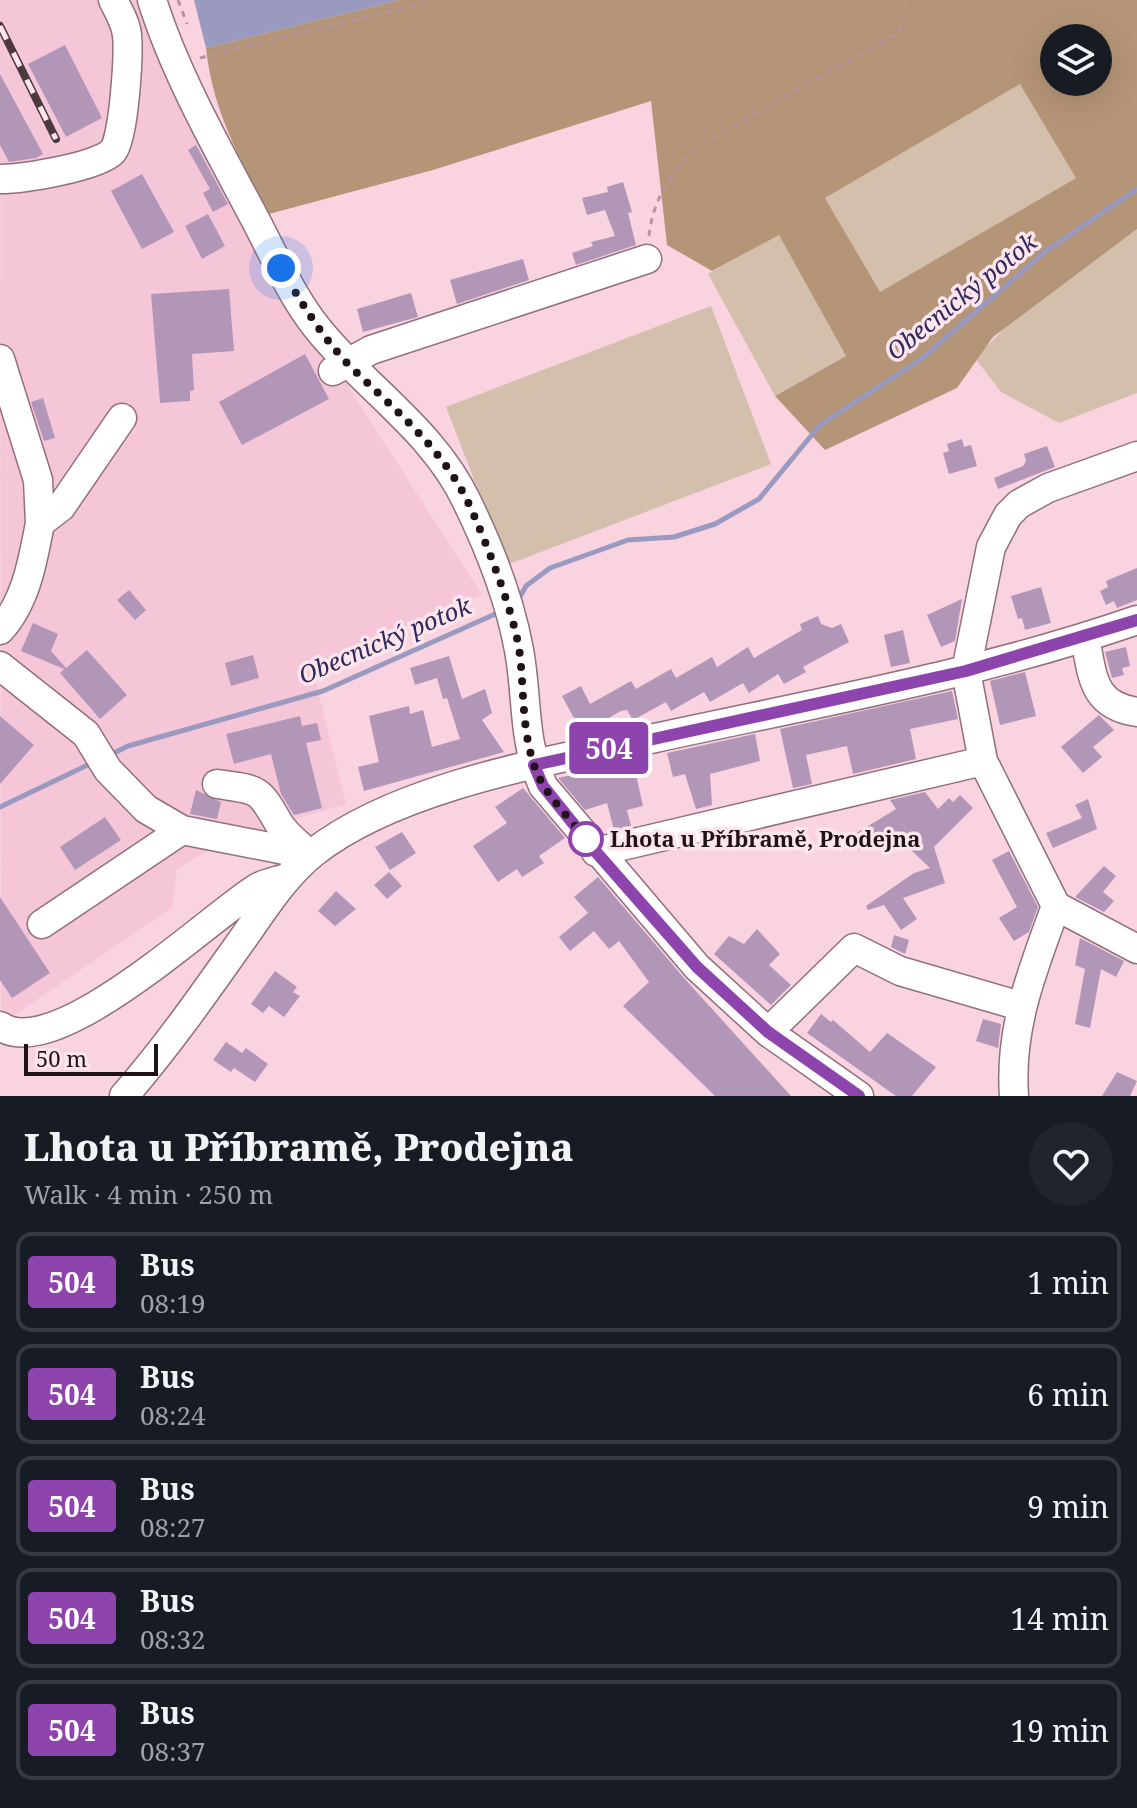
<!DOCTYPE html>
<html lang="en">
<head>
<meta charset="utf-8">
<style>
	:root { --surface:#171b24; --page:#20242c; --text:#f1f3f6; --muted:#9ea1a6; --line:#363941 }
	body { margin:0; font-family:"Noto Serif",serif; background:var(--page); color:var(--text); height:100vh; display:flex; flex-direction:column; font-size:30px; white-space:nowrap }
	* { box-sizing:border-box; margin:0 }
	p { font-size:26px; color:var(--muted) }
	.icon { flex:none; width:44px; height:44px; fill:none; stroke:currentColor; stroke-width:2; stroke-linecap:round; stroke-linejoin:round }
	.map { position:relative; height:1096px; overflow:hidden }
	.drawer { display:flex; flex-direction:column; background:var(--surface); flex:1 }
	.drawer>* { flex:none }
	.badge { padding:0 16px; border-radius:6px; font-size:28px; line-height:52px }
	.fabs { position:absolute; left:1040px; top:24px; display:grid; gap:16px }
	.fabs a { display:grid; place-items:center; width:72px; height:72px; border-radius:50%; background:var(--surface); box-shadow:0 8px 32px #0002; font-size:40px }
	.scale { position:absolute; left:24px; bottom:20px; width:134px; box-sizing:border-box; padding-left:8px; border:4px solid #201318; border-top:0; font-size:22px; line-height:28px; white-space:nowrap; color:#201318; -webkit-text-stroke:6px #fde5ed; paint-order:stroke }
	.you { position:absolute; width:40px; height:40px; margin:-20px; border:6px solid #fff; border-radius:50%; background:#1a73e8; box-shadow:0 0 0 12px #1a73e833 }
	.map>.badge { position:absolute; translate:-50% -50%; box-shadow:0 0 0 4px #fff }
	.round { display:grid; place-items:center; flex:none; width:84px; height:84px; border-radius:42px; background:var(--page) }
	.overview { display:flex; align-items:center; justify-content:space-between; height:136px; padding:0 24px }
	h1 { font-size:38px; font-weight:800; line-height:60px }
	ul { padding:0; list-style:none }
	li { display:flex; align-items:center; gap:24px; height:100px; margin:0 16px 12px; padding:0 8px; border:4px solid var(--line); border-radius:16px }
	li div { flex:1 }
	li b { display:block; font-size:30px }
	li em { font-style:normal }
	li .badge { min-width:88px; font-weight:700; text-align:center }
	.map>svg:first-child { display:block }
	.built { fill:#f5c6d7 }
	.green { fill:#d3bfac }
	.forest { fill:#b59577; fill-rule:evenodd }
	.water { fill:#9a99bf }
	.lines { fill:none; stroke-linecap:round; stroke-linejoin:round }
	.stream { stroke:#9a99bf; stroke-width:5 }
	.building { fill:#b296b7 }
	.minor-casing { stroke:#926f7c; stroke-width:31 }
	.path { stroke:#b495a0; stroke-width:3; stroke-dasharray:6 6; stroke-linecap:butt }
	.minor { stroke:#fff; stroke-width:28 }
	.rail-casing { stroke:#4c3940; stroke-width:8 }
	.rail { stroke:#fde5ed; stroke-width:5; stroke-dasharray:15; stroke-linecap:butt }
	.line-casing { stroke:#fff; stroke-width:18 }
	.line { stroke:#8e44ad; stroke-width:12 }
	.walk { stroke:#201318; stroke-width:8; stroke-dasharray:0 14.4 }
	.stop-dot { fill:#fff; stroke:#8e44ad; stroke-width:4 }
	.labels { text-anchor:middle; stroke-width:7; stroke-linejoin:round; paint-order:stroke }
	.stop-label { font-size:22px; font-weight:bold; fill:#201318; stroke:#fde5ed; text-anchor:start }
	.water-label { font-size:24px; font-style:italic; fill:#30295b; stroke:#fde5ed }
</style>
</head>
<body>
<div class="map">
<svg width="1137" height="1096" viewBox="0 0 1137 1096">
	<rect width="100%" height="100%" fill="#fad3e1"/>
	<!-- built -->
	<path class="built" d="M0,0h140l110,233 232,362 -170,71 34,138 -118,35 -51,30 -5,39 -171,116z"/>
	<!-- green -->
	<path class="green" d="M1021,83l55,95 -196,115 -55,-95z
		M1137,229v164l-78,30 -58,-31 -26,-34 40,-40z
		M779,234l67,122 -71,40 -67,-122z
		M711,306l60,158 -264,101 -61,-158z"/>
	<!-- forest -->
	<path class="forest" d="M399,0h738v229l-144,108 -36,51 -132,62 -50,-54 71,-40 -67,-121 -67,36 -45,-26 -16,-144 -218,69 -164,44c-30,-57 -56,-102 -63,-166zM1054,38h44v44h-44zM1020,84l56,94 -196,114 -55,-94z"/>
	<!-- water -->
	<path class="water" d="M194,0h205l-193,48z"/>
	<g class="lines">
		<!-- stream -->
		<path class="stream" d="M517,602l9,-16 24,-18 78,-28 46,-3 41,-13 44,-25 61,-74 100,-65 126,-109 91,-62
			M110,755l18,-9 195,-55 179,-80
			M0,807l94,-45"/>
	</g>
	<!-- building -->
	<path class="building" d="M65,45l37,73 -36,19 -38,-73z
		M0,74l43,80 -7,4 -27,4 -9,-17z
		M196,145l32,59 -15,8 -10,-19 7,-4 -22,-39z
		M142,174l32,58 -32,17 -31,-58z
		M623,182l9,30 -4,1 8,32 -60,20 -4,-12 21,-7 -2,-4 24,-6 -10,-26 -18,5 -5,-17 26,-6 -1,-5z
		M208,214l17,32 -23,13 -17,-33z
		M523,259l6,21 -72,24 -7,-24z
		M229,289l5,62 -42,3 2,36 -4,1v10l-30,2 -9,-109z
		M411,293l7,24 -55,15 -6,-23z
		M305,354l24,45 -87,46 -23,-43z
		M43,398l12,40 -11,3 -13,-39z
		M962,439l2,8 7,-2 6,21 -28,8 -6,-21 6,-2 -2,-7z
		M1047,446l8,21 -57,22 -4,-11 29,-12 3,-5 -2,-7z
		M1137,568v32l-20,8 -3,-7 -8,4 -6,-14 8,-4 -2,-6z
		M1041,587l10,36 -26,7 -3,-12 -4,1 -7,-23z
		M129,590l17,20 -11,10 -18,-20z
		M962,599l-7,42 -14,6 -14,-32z
		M818,616l3,8 11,4 9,-4 8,18 -46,25 3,5 -22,12 -6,-10 -29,19 -6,-10 -33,19 -6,-10 -33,19 -5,-9 -33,18 -6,-10 -6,1 -39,22 -20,-37 19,-10 9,18 41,-23 5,8 35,-20 5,9 36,-21 5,10 31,-20 6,11 48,-28 -2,-6z
		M33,623l25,11 -7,17 15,17 21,-18 40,45 -27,24 -40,-46 4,-4 -43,-18z
		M903,630l7,33 -19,4 -7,-32z
		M1126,647l4,19 -8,2 2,7 -12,3 -7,-26z
		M253,655l6,23 -28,8 -6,-23z
		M449,656l13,43 23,-10 7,24 -10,7 22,32 -140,39 -6,-24 21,-5 -10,-46 40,-10 1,8 13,-4 9,37 28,-8 -13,-41 -4,1 -6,-21 -22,7 -5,-17z
		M1025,672l11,44 -36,9 -10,-44z
		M952,691l6,28 -48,10 6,30 -63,15 -6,-28 -41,9 6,29 -19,4 -13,-59z
		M1099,715l15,15 -21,17 9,10 -19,16 -22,-26z
		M0,716l34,29 -34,39z
		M300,716l2,10 15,-3 4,17 -15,3 16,65 -28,7 -13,-21 -10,-40 -37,10 -8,-30z
		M755,734l5,27 -50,13 2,31 -16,4 -11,-35 -12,3 -6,-24z
		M633,761l10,45 -16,4 4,16 -17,4 -7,-27 -22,7 -27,-32z
		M523,788l42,50 -26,18 5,7 -22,14 -5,-8 -19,13 -25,-36 34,-23 -12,-16z
		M196,790l25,12 -4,17 -27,-5z
		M925,792l13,17 11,-11 4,4 7,-7 13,13 -39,39 11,36 -42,15 14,21 -16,11 -17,-25 -16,5 -2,-4 48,-33 16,-5 -39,-37 -32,19 -9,-13 46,-28 -6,-9z
		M1088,799l9,30 -44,19 -7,-15 36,-15 -7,-13z
		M105,817l16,23 -46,30 -15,-23z
		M402,832l14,21 -26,17 -15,-23z
		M1009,851l29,56 -9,25 -15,9 -15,-23 18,-11 -25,-47z
		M1104,866l12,10 -13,16 11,9 -10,11 -29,-15z
		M389,872l13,14 -15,13 -13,-14z
		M598,877l86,101 107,118h-76l-92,-90 26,-24 -30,-41 -10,8 -15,-18 -24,20 -11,-14 29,-24 -14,-16z
		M336,891l20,18 -21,17 -17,-15z
		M0,897l50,76 -38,25 -12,-18z
		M757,929l23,25 -11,11 22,20 -20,20 -57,-51 15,-18 15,8z
		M894,935l15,5 -4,14 -14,-7z
		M1080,938l44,23 -8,16 -15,-8 -11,59 -15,-4 10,-55 -10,-4z
		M275,971l22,16 -4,5 7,4 -16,21 -15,-11 -6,7 -12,-9z
		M821,1014l10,8 2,-2 37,32 17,-19 49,34 -24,29h-16l-89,-63z
		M983,1019l18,5 -3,24 -22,-7z
		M226,1042l16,11 4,-5 22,16 -13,18 -21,-14 -3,4 -18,-12z
		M1117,1072l20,9 -7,15h-28z"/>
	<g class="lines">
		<!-- minor casing -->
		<g class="minor-casing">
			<path id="minor" d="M152,0c24,76 66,149 103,219 19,36 37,78 63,110 48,60 116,102 149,173 22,45 43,99 52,148 9,49 3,89 24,136l154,181 71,65 91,64
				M0,179c22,0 99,-12 113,-28 11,-13 16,-97 14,-116 -1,-12 -9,-25 -14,-35
				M0,359l38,121 2,43
				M333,371l38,-21 276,-91
				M0,630c26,-28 33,-70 40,-107l21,-16 61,-89
				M1085,638c8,39 7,67 52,74
				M0,666l86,68 22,36 38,39 36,21 128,25c-10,-10 -25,-20 -32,-33 -20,-35 -20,-32 -61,-38
				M596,852l387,-91
				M1056,906l81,43
				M42,924l140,-94
				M0,1026c55,39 210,-109 257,-138 8,-5 20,-7 29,-10
				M768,1032l86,-84 46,23 120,35
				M124,1096c41,-47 77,-98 113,-149 24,-33 45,-69 76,-94 85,-67 237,-92 342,-115 161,-35 326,-64 482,-118
				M1014,1096c-5,-69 19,-127 42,-190l-73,-145 -17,-90 25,-124 17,-32 11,-11 29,-16 89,-32"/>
		</g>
		<!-- path -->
		<path class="path" d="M178,0l9,24
			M200,58l236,-58
			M649,236c4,-37 21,-60 45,-87l205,-117 7,-32"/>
		<!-- minor -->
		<use href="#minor" class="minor"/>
		<!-- rail casing -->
		<g class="rail-casing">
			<path id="rail" d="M0,26l56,113"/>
		</g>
		<!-- rail -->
		<use href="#rail" class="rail"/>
	</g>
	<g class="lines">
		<!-- line casing -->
		<g class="line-casing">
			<path id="line" d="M859,1096l-91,-64 -71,-65 -101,-115 -53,-66 -9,-21 432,-94 171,-51"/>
		</g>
		<!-- line -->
		<use href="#line" class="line"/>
		<!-- walk -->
		<path class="walk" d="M281,268c20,34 39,66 66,95 44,44 91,80 120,137 17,36 49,117 53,156 4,36 2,73 14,109 9,28 34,51 52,74"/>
	</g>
	<!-- markers -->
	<circle class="stop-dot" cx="586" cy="839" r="16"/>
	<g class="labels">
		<!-- stop labels -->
		<g class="stop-label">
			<text x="610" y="847">Lhota u Příbramě, Prodejna</text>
		</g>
		<!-- water labels -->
		<g class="water-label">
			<text transform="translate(962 297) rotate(-39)" y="8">Obecnický potok</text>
			<text transform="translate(385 641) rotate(-23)" y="8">Obecnický potok</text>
		</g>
	</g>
</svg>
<div class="fabs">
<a><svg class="icon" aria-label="layers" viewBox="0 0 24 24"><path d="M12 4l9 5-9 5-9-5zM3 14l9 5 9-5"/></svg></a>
</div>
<div class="scale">50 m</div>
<div class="you" style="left:281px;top:268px"></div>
<b class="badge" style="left:609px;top:748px;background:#8e44ad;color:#fff">504</b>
</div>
<section class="drawer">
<div class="overview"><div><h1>Lhota u Příbramě, Prodejna</h1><p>Walk · 4 min · 250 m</p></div><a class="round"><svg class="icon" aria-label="heart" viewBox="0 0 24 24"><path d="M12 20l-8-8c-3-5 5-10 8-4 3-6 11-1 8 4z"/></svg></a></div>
<ul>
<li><span class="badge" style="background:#8e44ad;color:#fff">504</span><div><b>Bus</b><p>08:19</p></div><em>1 min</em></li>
<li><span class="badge" style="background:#8e44ad;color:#fff">504</span><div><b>Bus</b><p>08:24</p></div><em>6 min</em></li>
<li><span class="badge" style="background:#8e44ad;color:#fff">504</span><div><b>Bus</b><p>08:27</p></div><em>9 min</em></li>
<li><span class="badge" style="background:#8e44ad;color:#fff">504</span><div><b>Bus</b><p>08:32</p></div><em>14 min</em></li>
<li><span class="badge" style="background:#8e44ad;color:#fff">504</span><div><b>Bus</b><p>08:37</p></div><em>19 min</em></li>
</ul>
</section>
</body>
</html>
